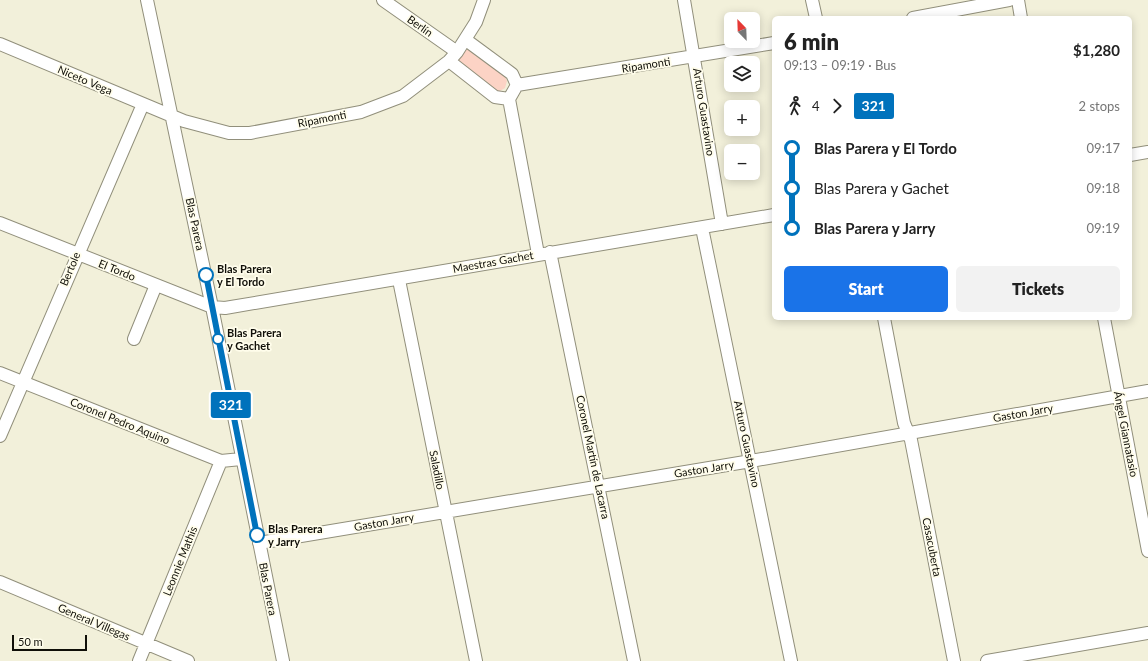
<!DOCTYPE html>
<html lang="en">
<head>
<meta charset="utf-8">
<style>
	:root { --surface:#fff; --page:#f2f2f2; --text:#222; --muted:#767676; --accent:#1a73e8 }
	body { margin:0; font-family:Lato,sans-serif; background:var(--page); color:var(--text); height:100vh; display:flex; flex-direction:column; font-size:15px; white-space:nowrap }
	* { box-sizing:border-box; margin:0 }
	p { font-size:13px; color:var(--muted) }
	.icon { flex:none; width:22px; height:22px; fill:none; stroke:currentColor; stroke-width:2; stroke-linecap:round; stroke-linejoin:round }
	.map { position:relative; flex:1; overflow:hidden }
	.sheet { position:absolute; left:772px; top:16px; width:360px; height:304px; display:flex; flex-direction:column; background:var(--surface); border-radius:6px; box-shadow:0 2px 10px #0003 }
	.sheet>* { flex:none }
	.badge { padding:0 8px; border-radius:3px; font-size:14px; line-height:26px }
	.needle { width:26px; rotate:337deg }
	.buttons { position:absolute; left:724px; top:12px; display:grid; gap:8px }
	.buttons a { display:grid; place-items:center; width:36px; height:36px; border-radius:6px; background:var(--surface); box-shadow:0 2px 10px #0003; font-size:20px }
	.scale { position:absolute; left:12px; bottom:10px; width:75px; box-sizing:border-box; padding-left:4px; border:2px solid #100f08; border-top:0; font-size:11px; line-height:14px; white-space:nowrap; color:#100f08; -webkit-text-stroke:3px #fffdeb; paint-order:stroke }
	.map>.badge { position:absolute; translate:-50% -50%; box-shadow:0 0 0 2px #fff }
	.legs { display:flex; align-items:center; gap:6px; height:44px; padding:0 12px; font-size:13px }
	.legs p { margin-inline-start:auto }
	.summary { display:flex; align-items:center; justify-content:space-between; height:68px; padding:0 12px }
	h1 { font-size:22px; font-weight:800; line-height:30px }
	.action { display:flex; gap:8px; margin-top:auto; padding:8px 12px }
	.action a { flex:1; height:46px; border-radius:6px; background:var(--accent); color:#fff; font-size:16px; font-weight:800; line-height:46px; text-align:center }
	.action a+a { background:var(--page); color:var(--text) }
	ul { padding:0 12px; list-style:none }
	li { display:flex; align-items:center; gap:14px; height:40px; font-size:15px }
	li i { display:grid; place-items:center; width:6px; height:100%; margin:0 5px; background:currentColor }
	li i::after { content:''; width:10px; height:10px; margin:-5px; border:3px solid; border-radius:50%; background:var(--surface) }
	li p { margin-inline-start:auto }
	li:first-child i { background:linear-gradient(#0000 50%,currentColor 0) }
	li:last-child i { background:linear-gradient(currentColor 50%,#0000 0) }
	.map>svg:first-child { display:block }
	.green { fill:#fcd3c5 }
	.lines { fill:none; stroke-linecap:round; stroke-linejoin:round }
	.minor-casing { stroke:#918f7b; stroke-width:14 }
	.minor { stroke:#fff; stroke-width:12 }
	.line-1-casing { stroke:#fff; stroke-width:9 }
	.line-1 { stroke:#0072bc; stroke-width:6 }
	.stop-1-dot { fill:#fff; stroke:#0072bc; stroke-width:2 }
	.labels { text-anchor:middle; stroke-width:3.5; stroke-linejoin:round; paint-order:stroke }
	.street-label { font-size:11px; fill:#100f08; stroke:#fffdeb }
	.stop-label { font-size:11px; font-weight:bold; fill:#100f08; stroke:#fffdeb; text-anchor:start }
</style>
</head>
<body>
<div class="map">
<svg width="1148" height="661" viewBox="0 0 1148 661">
	<rect width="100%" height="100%" fill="#f2f0da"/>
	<!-- green -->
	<path class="green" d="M463,50h7l34,24 3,7 -2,7 -7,4 -37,-26 -4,-6z"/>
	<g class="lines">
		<!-- minor casing -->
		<g class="minor-casing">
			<path id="minor" d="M147,0l65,307 71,354
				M383,0l74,52
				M684,0l38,224
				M812,0l4,18
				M1018,0l3,18
				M913,18l96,-18
				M466,40l46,34 5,11
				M0,44l184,77 45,12h21l111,-21 42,-16 46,-35 8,-9 19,-30 8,-22
				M449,61l46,36 14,2
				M517,85l257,-42
				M517,85l-8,14 29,155
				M1130,155l18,-3
				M0,223l212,84 13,1 549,-93
				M702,228l89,433
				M550,252l84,409
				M399,280l77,381
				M884,318l20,105 7,17 43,221
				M1104,318l44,233
				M134,339l22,-54
				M0,373l221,88 20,-2
				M0,436l143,-332
				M259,543l492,-82 397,-70
				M0,582l188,79
				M139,661l82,-200
				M987,661l161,-28"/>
		</g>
		<!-- minor -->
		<use href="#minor" class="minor"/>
	</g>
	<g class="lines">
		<!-- line-1 casing -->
		<g class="line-1-casing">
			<path id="line-1" d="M206,275l51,260"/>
		</g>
		<!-- line-1 -->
		<use href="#line-1" class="line-1"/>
	</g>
	<!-- markers -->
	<g class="stop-1-dot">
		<circle cx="206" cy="275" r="7"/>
		<circle cx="218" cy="339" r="5"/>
		<circle cx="257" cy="535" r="7"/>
	</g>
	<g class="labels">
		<!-- street labels -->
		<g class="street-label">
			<text transform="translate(420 26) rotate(35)" y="4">Berlín</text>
			<text transform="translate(646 65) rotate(-9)" y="4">Ripamonti</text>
			<text transform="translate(85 80) rotate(23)" y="4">Niceto Vega</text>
			<text transform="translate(704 112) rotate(81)" y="4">Arturo Guastavino</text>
			<text transform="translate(322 119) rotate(-11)" y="4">Ripamonti</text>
			<text transform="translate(195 224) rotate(78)" y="4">Blas Parera</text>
			<text transform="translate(493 262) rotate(-10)" y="4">Maestras Gachet</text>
			<text transform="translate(70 269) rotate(-67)" y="4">Bertole</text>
			<text transform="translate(117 270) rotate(22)" y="4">El Tordo</text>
			<text transform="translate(1023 413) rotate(-10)" y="4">Gaston Jarry</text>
			<text transform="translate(120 421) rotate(22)" y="4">Coronel Pedro Aquino</text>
			<text transform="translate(1126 434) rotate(79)" y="4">Ángel Giannatasio</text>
			<text transform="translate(747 444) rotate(78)" y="4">Arturo Guastavino</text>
			<text transform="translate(593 457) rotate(78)" y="4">Coronel Martín de Lacarra</text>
			<text transform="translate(704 469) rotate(-9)" y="4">Gaston Jarry</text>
			<text transform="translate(437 470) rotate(79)" y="4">Saladillo</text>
			<text transform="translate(384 522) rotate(-10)" y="4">Gaston Jarry</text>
			<text transform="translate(932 547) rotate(79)" y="4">Casacuberta</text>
			<text transform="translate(180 561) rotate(-68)" y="4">Leonnie Mathis</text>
			<text transform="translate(268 589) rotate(79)" y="4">Blas Parera</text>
			<text transform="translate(94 622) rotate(23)" y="4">General Villegas</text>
		</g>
		<!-- stop labels -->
		<g class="stop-label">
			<text x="217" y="273">Blas Parera<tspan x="217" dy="13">y El Tordo</tspan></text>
			<text x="227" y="337">Blas Parera<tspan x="227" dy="13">y Gachet</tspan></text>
			<text x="268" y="533">Blas Parera<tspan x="268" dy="13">y Jarry</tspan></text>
		</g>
	</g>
</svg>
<div class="buttons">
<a><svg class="needle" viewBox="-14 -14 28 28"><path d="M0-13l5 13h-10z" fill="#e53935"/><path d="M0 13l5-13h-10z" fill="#767676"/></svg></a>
<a><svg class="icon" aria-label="layers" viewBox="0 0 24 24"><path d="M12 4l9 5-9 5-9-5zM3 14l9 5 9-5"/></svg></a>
<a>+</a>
<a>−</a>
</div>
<div class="scale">50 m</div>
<b class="badge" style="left:231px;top:405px;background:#0072bc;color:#fff">321</b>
<section class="sheet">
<div class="summary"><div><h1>6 min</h1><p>09:13 – 09:19 · Bus</p></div><b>$1,280</b></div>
<div class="legs"><svg class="icon" aria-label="walk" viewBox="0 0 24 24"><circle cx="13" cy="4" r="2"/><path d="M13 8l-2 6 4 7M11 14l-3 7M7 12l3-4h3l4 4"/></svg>4<svg class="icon" aria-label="forward" viewBox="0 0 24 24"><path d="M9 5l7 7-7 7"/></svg><b class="badge" style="background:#0072bc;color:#fff">321</b><p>2 stops</p></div>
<ul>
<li><i style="color:#0072bc"></i><b>Blas Parera y El Tordo</b><p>09:17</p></li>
<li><i style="color:#0072bc"></i><span>Blas Parera y Gachet</span><p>09:18</p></li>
<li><i style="color:#0072bc"></i><b>Blas Parera y Jarry</b><p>09:19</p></li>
</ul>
<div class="action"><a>Start</a><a>Tickets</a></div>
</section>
</div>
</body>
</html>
